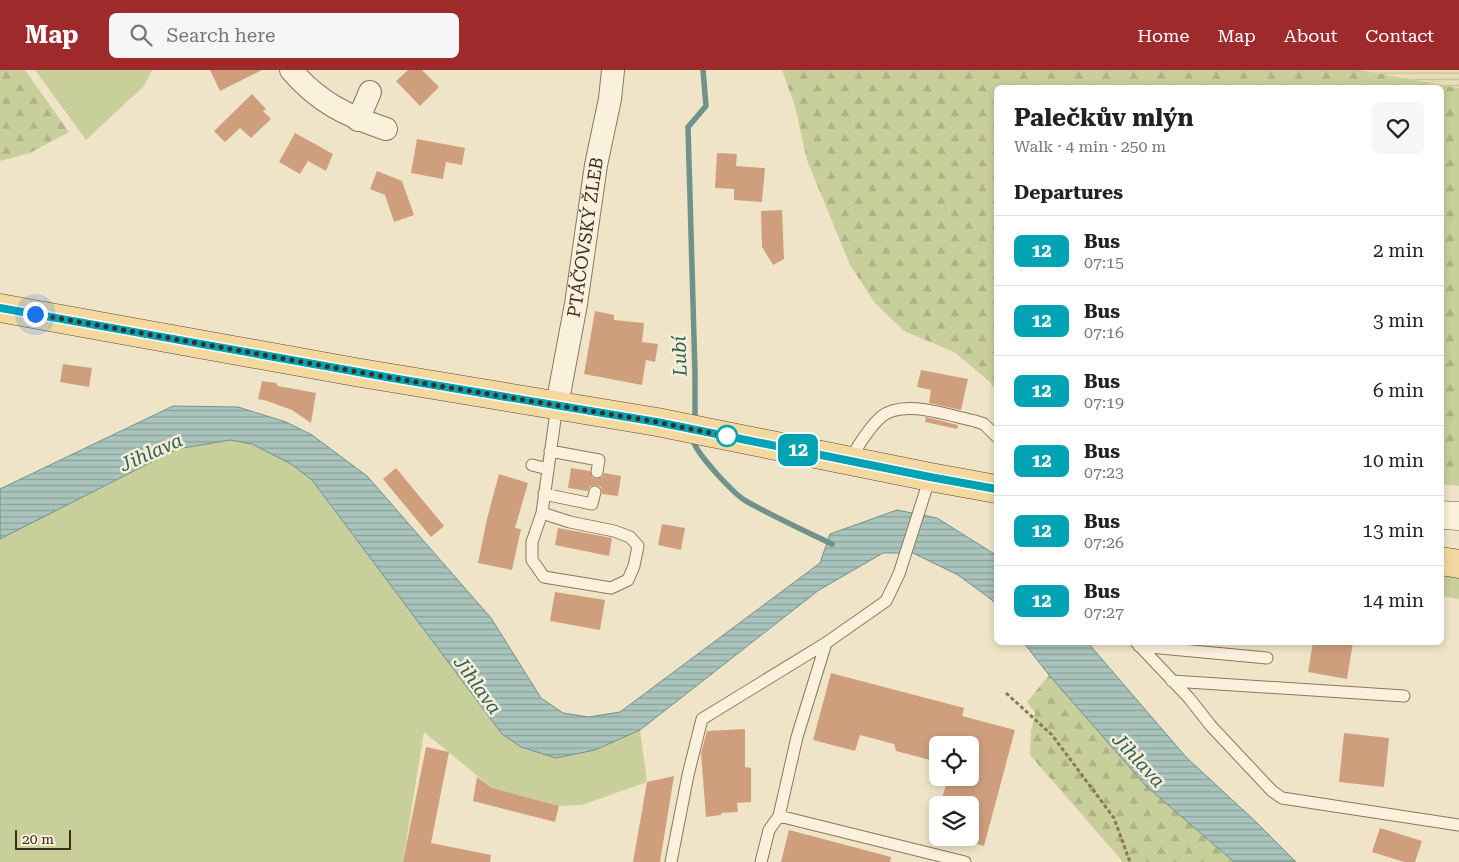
<!DOCTYPE html>
<html lang="en">
<head>
<meta charset="utf-8">
<style>
	:root { --surface:#fff; --page:#f6f6f6; --text:#222; --muted:#767676; --line:#e0e0e0; --accent:#9e2a2b }
	body { margin:0; font-family:"Roboto Serif",serif; background:var(--page); color:var(--text); height:100vh; display:flex; flex-direction:column; font-size:19px; white-space:nowrap }
	* { box-sizing:border-box; margin:0 }
	p { font-size:16px; color:var(--muted) }
	.icon { flex:none; width:28px; height:28px; fill:none; stroke:currentColor; stroke-width:2; stroke-linecap:round; stroke-linejoin:round }
	.map { position:relative; flex:1; overflow:hidden }
	.panel { position:absolute; left:994px; top:15px; width:450px; height:560px; display:flex; flex-direction:column; background:var(--surface); border-radius:8px; box-shadow:0 2px 8px #0003 }
	.panel>* { flex:none }
	.badge { padding:0 10px; border-radius:8px; font-size:18px; line-height:32px }
	.tools { position:absolute; left:929px; top:666px; display:grid; gap:10px }
	.tools a { display:grid; place-items:center; width:50px; height:50px; border-radius:8px; background:var(--surface); box-shadow:0 2px 8px #0003; font-size:25px }
	.scale { position:absolute; left:15px; bottom:12px; width:56px; box-sizing:border-box; padding-left:5px; border:2px solid #3d2e20; border-top:0; font-size:14px; line-height:18px; white-space:nowrap; color:#3d2e20; -webkit-text-stroke:4px #f7eed8; paint-order:stroke }
	.you { position:absolute; width:25px; height:25px; margin:-12px; border:4px solid #fff; border-radius:50%; background:#1a73e8; box-shadow:0 0 0 8px #1a73e833 }
	.map>.badge { position:absolute; translate:-50% -50%; box-shadow:0 0 0 2px #fff }
	h2 { padding:0 20px; font-size:19px; line-height:45px }
	.round { display:grid; place-items:center; flex:none; width:52px; height:52px; border-radius:8px; background:var(--page) }
	.headline { display:flex; align-items:center; justify-content:space-between; height:85px; padding:0 20px }
	h1 { font-size:24px; font-weight:700; line-height:38px }
	ul { padding:0; list-style:none }
	li { display:flex; align-items:center; gap:15px; height:70px; padding:0 20px; border-top:1px solid var(--line) }
	li div { flex:1 }
	li b { display:block; font-size:19px }
	li em { font-style:normal }
	li .badge { min-width:55px; font-weight:700; text-align:center }
	header { display:flex; align-items:center; gap:30px; box-sizing:border-box; height:70px; padding:0 25px; background:var(--accent); color:#fff }
	header strong { font-size:24px }
	nav { display:flex; gap:28px; margin-inline-start:auto; font-size:18px }
	.search { width:350px; height:45px; background:var(--page); display:flex; align-items:center; gap:12px; box-sizing:border-box; padding:0 18px; border-radius:8px; color:var(--muted); font-size:19px }
	.map>svg:first-child { display:block }
	.farmland { fill:url(#farmland-rules) }
	.grass { fill:#c9cf9b }
	.forest { fill:url(#forest-firs) }
	.water { fill:url(#water-rules); stroke:#6f938a }
	.lines { fill:none; stroke-linecap:round; stroke-linejoin:round }
	.stream { stroke:#6f938a; stroke-width:5.5 }
	.building { fill:#cf9f7d }
	.lane-casing { stroke:#8d765c; stroke-width:13 }
	.street-casing { stroke:#8d765c; stroke-width:24 }
	.secondary-casing { stroke:#6f573f; stroke-width:29 }
	.primary-casing { stroke:#5b4430; stroke-width:29 }
	.path { stroke:#8d765c; stroke-width:3; stroke-dasharray:4 2.5; stroke-linecap:butt }
	.lane { stroke:#faf1dc; stroke-width:11 }
	.street { stroke:#faf1dc; stroke-width:22 }
	.secondary { stroke:#faf1dc; stroke-width:28 }
	.primary { stroke:#f3d9a0; stroke-width:28 }
	.line-casing { stroke:#fff; stroke-width:11 }
	.line { stroke:#00a3b4; stroke-width:8 }
	.walk { stroke:#3d2e20; stroke-width:5; stroke-dasharray:0 9 }
	.stop-dot { fill:#fff; stroke:#00a3b4; stroke-width:2.5 }
	.labels { text-anchor:middle; stroke-width:5; stroke-linejoin:round; paint-order:stroke }
	.street-label { font-size:18px; fill:#3d2e20; stroke:#f7eed8 }
	.water-label { font-size:19px; font-style:italic; fill:#2f5d5a; stroke:#f7eed8 }
</style>
</head>
<body>
<header>
<strong>Map</strong>
<div class="search"><svg class="icon" aria-label="search" viewBox="0 0 24 24"><circle cx="10" cy="10" r="6"/><path d="M15 15l6 6"/></svg>Search here</div>
<nav><a>Home</a><a>Map</a><a>About</a><a>Contact</a></nav>
</header>
<div class="map">
<svg width="1459" height="792" viewBox="0 0 1459 792">
	<defs>
		<pattern id="farmland-rules" width="6" height="5" patternUnits="userSpaceOnUse" patternTransform="scale(1.25)"><rect width="6" height="5" fill="#e6deb5"/><path d="M0 2.5h6" fill="none" stroke="#c6bf9b"/></pattern>
		<pattern id="forest-firs" width="22" height="20" patternUnits="userSpaceOnUse" patternTransform="scale(1.25)"><rect width="22" height="20" fill="#c9cf9b"/><path d="M5 1l3.5 6h-7zM16 11l3.5 6h-7z" fill="#aeb285"/></pattern>
		<pattern id="water-rules" width="6" height="5" patternUnits="userSpaceOnUse" patternTransform="scale(1.25)"><rect width="6" height="5" fill="#a9c4bc"/><path d="M0 2.5h6" fill="none" stroke="#8ba098"/></pattern>
	</defs>
	<rect width="100%" height="100%" fill="#f0e4c8"/>
	<!-- farmland -->
	<path class="farmland" d="M1359,0h100v18z"/>
	<!-- grass -->
	<path class="grass" d="M35,0h117l-8,16 -58,54z
		M230,370c34,5 56,19 82,40l190,254 19,13 74,3 45,-20 7,52 -65,23 -23,1 -67,-18 -68,-56 -21,130h-403v-323l177,-90z
		M1441,501l18,3v25l-18,-3z"/>
	<!-- forest -->
	<path class="forest" d="M0,0h25l44,62 -39,21 -30,8z
		M782,0h577l100,18v398l-18,-2v-396h-445v303l-6,-9 -36,-30 -50,-21 -29,-28 -25,-38 -43,-105 -12,-54z
		M1049,605l97,111 88,76h-111l-93,-107 1,-24 4,-18 -8,-11z"/>
	<!-- water -->
	<path class="water" d="M173,336l65,1 48,15 26,13 55,41 124,142 50,80 22,15 26,4 31,-5 200,-149 10,-29 67,-24 40,8 59,37v50l-4,-5 -34,-25 -45,-22h-30l-64,37 -179,140 -45,20 -39,8 -35,-11 -19,-13 -190,-254 -21,-16 -39,-20 -22,-4 -53,9 -177,90v-50z
		M1024,573h64l98,114 69,64 41,41h-62l-88,-76 -97,-111z"/>
	<g class="lines">
		<!-- stream -->
		<path class="stream" d="M695,353v-50l-7,-246 18,-21 -3,-36
			M693,368c-1,12 42,57 53,63 28,16 57,29 86,43"/>
	</g>
	<!-- building -->
	<path class="building" d="M210,0h52l-42,21z
		M408,0h14l17,17 -19,19 -24,-25z
		M252,24l14,15 -3,2 8,8 -20,19 -11,-10 -15,14 -11,-11z
		M295,63l38,21 -7,17 -18,-10 -8,13 -21,-12z
		M417,69l48,9 -3,17 -16,-3 -3,17 -32,-6z
		M717,83l20,1 -1,12 29,2 -3,34 -28,-2v-11l-19,-1z
		M377,101l25,10 12,34 -20,7 -9,-27 -15,-6z
		M782,140l2,49 -11,6 -11,-18 -1,-36z
		M595,241l19,4v5l30,3 -2,19 16,2 -3,18 -9,-2 -4,25 -58,-11z
		M63,294l29,4 -3,19 -29,-5z
		M921,300l47,9 -7,31 -32,-7 2,-13 -14,-3z
		M262,311l14,2 2,3 38,7 -5,30 -19,-13 -25,-9 -9,-2z
		M926,347l32,8 -1,4 -32,-7z
		M396,398l48,58 -13,11 -48,-58z
		M571,398l19,3 2,6 4,2 6,-2 2,-4 17,3 -3,20 -16,-2 -1,-7 -5,-2 -6,1 -2,5 -20,-3z
		M499,404l29,9 -13,45 6,1 -9,41 -34,-7 9,-44z
		M662,454l23,4 -4,22 -23,-5z
		M558,458l54,10 -3,18 -54,-11z
		M555,522l50,8 -5,30 -50,-9z
		M1313,572h40l-6,37 -39,-7z
		M831,603l133,35 -2,8 53,14 -31,116 -14,-4v-37h-30l8,-27h22v-33h-32v17l-42,-11 -2,-7 -34,-9 -5,16 -42,-11z
		M745,659v38l6,1v34l-14,1 1,9 -17,1v2l-15,2 -5,-64 6,-22z
		M1344,663l45,5 -5,49 -45,-5z
		M426,677l23,5 -18,91 60,12 -1,7h-87z
		M674,706l-14,86h-27l14,-80z
		M477,707l15,11 67,18 -4,16 -82,-21z
		M1380,758l42,13 -7,21h-11l-32,-10z
		M789,760l102,27 -1,5h-109z"/>
	<g class="lines">
		<!-- lane casing -->
		<g class="lane-casing">
			<path id="lane" d="M550,381l49,9 -2,12
				M849,390c10,-14 19,-32 32,-43 22,-19 69,-1 94,4l9,3 12,12
				M532,395l16,4
				M544,424l48,10 3,-12
				M542,443l28,9 44,9 16,6 8,9 -4,20 -6,14 -17,8 -67,-11 -12,-17v-18l10,-29 15,-108
				M1136,572l53,56 22,28 61,65 10,7 177,27
				M1139,576l128,12
				M1172,611l232,15
				M779,746l186,46
				M671,792l17,-87 14,-56 124,-76
				M761,792l8,-32 10,-14 18,-79 29,-94 60,-42 13,-27 31,-97"/>
		</g>
		<!-- street casing -->
		<g class="street-casing">
			<g id="street">
				<path d="M291,0c27,32 56,46 95,59"/>
				<path d="M358,50l12,-28"/>
				<path id="s1" d="M557,335l19,-101 20,-139 14,-66 3,-29"/>
			</g>
		</g>
		<!-- secondary casing -->
		<g class="secondary-casing">
			<path id="secondary" d="M1441,445l18,1"/>
		</g>
		<!-- primary casing -->
		<g class="primary-casing">
			<path id="primary" d="M0,238l355,64 302,50 273,55 66,12
				M1441,491l18,3"/>
		</g>
		<!-- path -->
		<path class="path" d="M1006,623l46,42 62,83 16,44"/>
		<!-- lane -->
		<use href="#lane" class="lane"/>
		<!-- street -->
		<use href="#street" class="street"/>
		<!-- secondary -->
		<use href="#secondary" class="secondary"/>
		<!-- primary -->
		<use href="#primary" class="primary"/>
	</g>
	<g class="lines">
		<!-- line casing -->
		<g class="line-casing">
			<path id="line" d="M0,238l392,70 265,44 273,55 66,12"/>
		</g>
		<!-- line -->
		<use href="#line" class="line"/>
		<!-- walk -->
		<path class="walk" d="M35,244l357,64 265,44 73,15 -3,-1"/>
	</g>
	<!-- markers -->
	<circle class="stop-dot" cx="727" cy="366" r="10"/>
	<g class="labels">
		<!-- street labels -->
		<g class="street-label">
			<text dy="6" stroke="none"><textPath href="#s1" startOffset="170">PTÁČOVSKÝ ŽLEB</textPath></text>
		</g>
		<!-- water labels -->
		<g class="water-label">
			<text transform="translate(679 286) rotate(-92)" y="7">Lubí</text>
			<text transform="translate(151 382) rotate(-24)" y="7">Jihlava</text>
			<text transform="translate(478 615) rotate(54)" y="7">Jihlava</text>
			<text transform="translate(1139 690) rotate(47)" y="7">Jihlava</text>
		</g>
	</g>
</svg>
<div class="tools">
<a><svg class="icon" aria-label="locate" viewBox="0 0 24 24"><circle cx="12" cy="12" r="6"/><path d="M12 2v4M12 18v4M2 12h4M18 12h4"/></svg></a>
<a><svg class="icon" aria-label="layers" viewBox="0 0 24 24"><path d="M12 4l9 5-9 5-9-5zM3 14l9 5 9-5"/></svg></a>
</div>
<div class="scale">20 m</div>
<div class="you" style="left:35px;top:244px"></div>
<b class="badge" style="left:798px;top:380px;background:#00a3b4;color:#fff">12</b>
<section class="panel">
<div class="headline"><div><h1>Palečkův mlýn</h1><p>Walk · 4 min · 250 m</p></div><a class="round"><svg class="icon" aria-label="heart" viewBox="0 0 24 24"><path d="M12 20l-8-8c-3-5 5-10 8-4 3-6 11-1 8 4z"/></svg></a></div>
<h2>Departures</h2>
<ul>
<li><span class="badge" style="background:#00a3b4;color:#fff">12</span><div><b>Bus</b><p>07:15</p></div><em>2 min</em></li>
<li><span class="badge" style="background:#00a3b4;color:#fff">12</span><div><b>Bus</b><p>07:16</p></div><em>3 min</em></li>
<li><span class="badge" style="background:#00a3b4;color:#fff">12</span><div><b>Bus</b><p>07:19</p></div><em>6 min</em></li>
<li><span class="badge" style="background:#00a3b4;color:#fff">12</span><div><b>Bus</b><p>07:23</p></div><em>10 min</em></li>
<li><span class="badge" style="background:#00a3b4;color:#fff">12</span><div><b>Bus</b><p>07:26</p></div><em>13 min</em></li>
<li><span class="badge" style="background:#00a3b4;color:#fff">12</span><div><b>Bus</b><p>07:27</p></div><em>14 min</em></li>
</ul>
</section>
</div>
</body>
</html>
